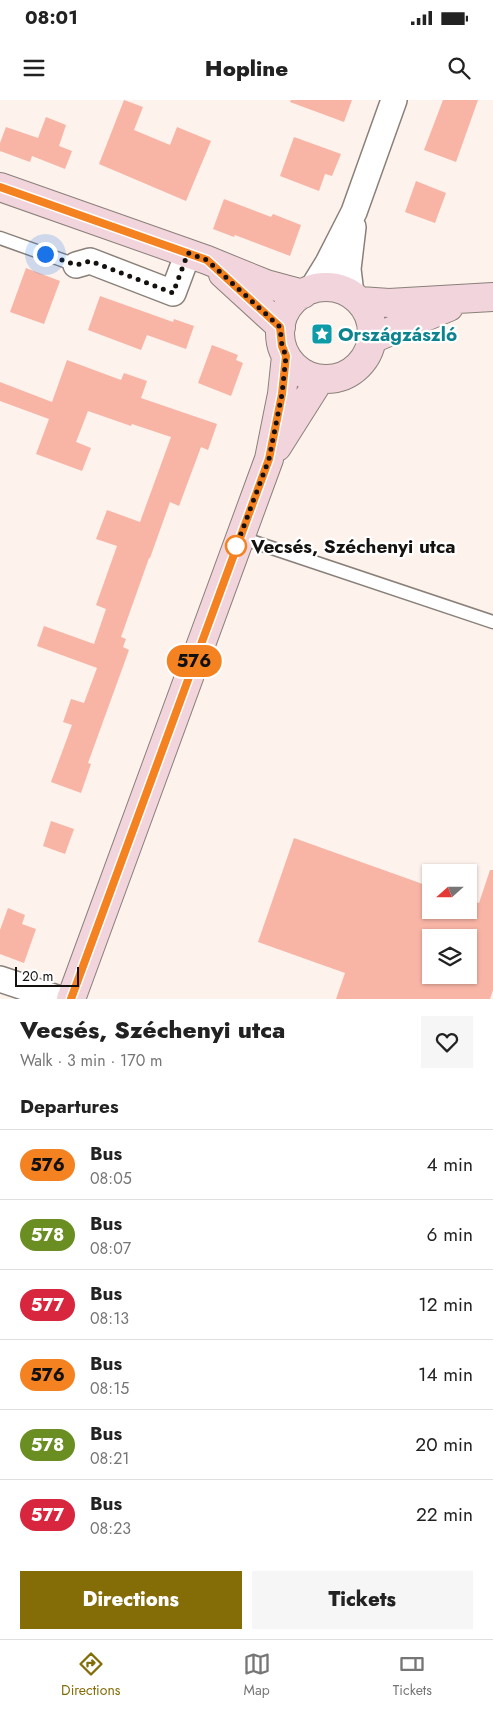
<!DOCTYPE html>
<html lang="en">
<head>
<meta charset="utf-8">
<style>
	:root { --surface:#fff; --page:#f6f6f6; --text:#222; --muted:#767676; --line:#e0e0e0; --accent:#846c07 }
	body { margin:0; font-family:Jost,sans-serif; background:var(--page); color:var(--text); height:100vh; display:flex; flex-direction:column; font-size:19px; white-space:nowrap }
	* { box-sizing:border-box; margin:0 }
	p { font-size:16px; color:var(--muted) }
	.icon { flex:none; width:28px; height:28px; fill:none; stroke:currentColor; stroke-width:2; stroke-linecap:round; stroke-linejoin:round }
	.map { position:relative; height:899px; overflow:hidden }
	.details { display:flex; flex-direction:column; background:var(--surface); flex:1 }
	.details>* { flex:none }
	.badge { padding:0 10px; border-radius:16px; font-size:18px; line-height:32px }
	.needle { width:32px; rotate:249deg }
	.tools { position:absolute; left:422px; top:764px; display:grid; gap:10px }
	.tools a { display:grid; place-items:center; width:55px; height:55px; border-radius:0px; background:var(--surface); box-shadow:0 1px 4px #0004; font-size:25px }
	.scale { position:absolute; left:15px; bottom:12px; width:64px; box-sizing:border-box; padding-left:5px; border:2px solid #15110f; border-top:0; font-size:14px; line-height:18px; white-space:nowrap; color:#15110f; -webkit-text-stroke:4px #fff; paint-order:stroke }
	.you { position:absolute; width:25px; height:25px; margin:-12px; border:4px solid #fff; border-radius:50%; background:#1a73e8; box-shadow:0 0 0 8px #1a73e833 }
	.map>.badge { position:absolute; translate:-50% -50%; box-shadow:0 0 0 2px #fff }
	h2 { padding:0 20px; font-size:19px; line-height:45px }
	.round { display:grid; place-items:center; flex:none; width:52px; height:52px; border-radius:0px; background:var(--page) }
	.overview { display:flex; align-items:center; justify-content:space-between; height:85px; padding:0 20px }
	h1 { font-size:24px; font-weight:800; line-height:38px }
	.action { display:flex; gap:10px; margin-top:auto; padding:10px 20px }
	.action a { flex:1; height:58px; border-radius:0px; background:var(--accent); color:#fff; font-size:20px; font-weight:800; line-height:58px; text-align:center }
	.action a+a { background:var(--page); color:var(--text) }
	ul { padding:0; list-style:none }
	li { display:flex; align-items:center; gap:15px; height:70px; padding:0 20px; border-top:1px solid var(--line) }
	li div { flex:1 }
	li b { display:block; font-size:19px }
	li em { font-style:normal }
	li .badge { min-width:55px; font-weight:700; text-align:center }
	.status { display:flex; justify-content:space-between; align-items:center; height:35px; padding:0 25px; background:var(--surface); direction:ltr }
	.status svg { height:14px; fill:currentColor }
	header { display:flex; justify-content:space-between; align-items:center; height:65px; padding:0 20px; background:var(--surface); font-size:22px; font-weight:800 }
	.tabs { display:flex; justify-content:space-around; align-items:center; height:70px; border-top:1px solid var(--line); background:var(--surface); font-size:14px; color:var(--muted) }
	.tabs a { display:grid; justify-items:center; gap:2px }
	.tabs .on { color:var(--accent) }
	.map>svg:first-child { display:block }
	.building { fill:#f8b5a6; fill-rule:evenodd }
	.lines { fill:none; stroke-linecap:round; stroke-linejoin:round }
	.lane-casing { stroke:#8a807a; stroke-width:15 }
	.street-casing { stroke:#8a807a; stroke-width:28 }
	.secondary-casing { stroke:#8a807a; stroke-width:30 }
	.lane { stroke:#fff; stroke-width:12 }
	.street { stroke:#fff; stroke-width:25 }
	.secondary { stroke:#f2d4dc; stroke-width:28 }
	.line-casing { stroke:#fff; stroke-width:11 }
	.line { stroke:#f58220; stroke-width:8 }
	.walk { stroke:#15110f; stroke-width:5; stroke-dasharray:0 9 }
	.stop-dot { fill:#fff; stroke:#f58220; stroke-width:2.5 }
	.labels { text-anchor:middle; stroke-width:4.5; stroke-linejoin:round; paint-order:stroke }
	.culture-label { font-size:19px; font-weight:bold; fill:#0d838f; stroke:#fff; text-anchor:start }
	.stop-label { font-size:19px; font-weight:bold; fill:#15110f; stroke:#fff; text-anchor:start }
</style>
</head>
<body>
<div class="status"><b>08:01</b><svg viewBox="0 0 49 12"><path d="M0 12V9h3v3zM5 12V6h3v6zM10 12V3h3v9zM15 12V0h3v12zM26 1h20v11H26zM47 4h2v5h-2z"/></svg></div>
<header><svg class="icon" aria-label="menu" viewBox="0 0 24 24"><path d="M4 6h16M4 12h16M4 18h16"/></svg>Hopline<svg class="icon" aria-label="search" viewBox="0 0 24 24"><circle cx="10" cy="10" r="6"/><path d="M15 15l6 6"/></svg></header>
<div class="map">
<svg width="493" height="899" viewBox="0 0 493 899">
	<rect width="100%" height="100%" fill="#fdf2ec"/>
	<!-- building -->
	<path class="building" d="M124,0l19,7 -9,23 36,15 7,-18 34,14 -25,60 -87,-37z
		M291,0h61l-8,22 -54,-20z
		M443,0h35l-22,62 -32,-12z
		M46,17l20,8 -7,21 13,5 -7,18 -33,-13 -2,6 -30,-11v-8l6,-16 32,11z
		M294,37l47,17 -9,22 -7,-2 -6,17 -39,-15z
		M416,81l30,12 -11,30 -30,-11z
		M224,99l47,18 2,-3 28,11 -11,31 -55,-21 -1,2 -21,-8z
		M26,168l34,13 -16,43 -34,-12z
		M100,196l73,26 1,-3 20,7 -8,23 -39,-14 -6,15 -53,-20z
		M212,245l26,10 -2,5 7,3 -12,33 -33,-13z
		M67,260l54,20 3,-7 23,8 -6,17 76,26 -9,26 -7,-3 -22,59 -9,-4 -20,56h-1l-28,79 5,2 -3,8 6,3 -41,113 3,1 -10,29 -30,-11 21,-57 -9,-3 8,-23 13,4 13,-35 -60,-22 7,-20 50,18 12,-35 -10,-4 21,-59 -21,-7 11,-29 33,12 31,-85 -39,-13 -1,2 -43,-15 -12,31 15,6 -9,23 -46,-17 13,-35 -49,-18v-19l52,20z
		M51,721l23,8 -9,25 -22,-8z
		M294,738l137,49v23h38v-10l10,3 11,-33h3v120l-3,9h-154l9,-26 -87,-31zM431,838h38v37h-38z
		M8,808l17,7 -3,9 14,5 -12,34 -24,-9v-24z"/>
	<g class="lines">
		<!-- lane casing -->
		<g class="lane-casing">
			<path id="lane" d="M0,138l76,27
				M239,437l254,85"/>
		</g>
		<!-- street casing -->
		<g class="street-casing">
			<path id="street" d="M76,165l14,-4 83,32 15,-40
				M312,189l16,-26 26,-51 40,-112
				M351,194l-3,-25 5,-42
				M0,879l60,20"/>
		</g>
		<!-- secondary casing -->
		<g class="secondary-casing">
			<path id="secondary" d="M0,87l207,73 59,24 37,10
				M223,174l58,53
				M280 233a46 46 0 1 1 92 0a46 46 0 1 1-92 0Z
				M360,201l29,2 104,-6
				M372,239l77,-32
				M277,347l43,-68
				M71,899l198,-540 13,-65 4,-38"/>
		</g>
		<!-- lane -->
		<use href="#lane" class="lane"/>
		<!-- street -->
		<use href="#street" class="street"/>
		<!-- secondary -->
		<use href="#secondary" class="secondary"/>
	</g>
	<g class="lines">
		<!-- line casing -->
		<g class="line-casing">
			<path id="line" d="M0,87l207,73 73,67 2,19 4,10 -4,38 -13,65 -198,540"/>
		</g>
		<!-- line -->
		<use href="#line" class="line"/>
		<!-- walk -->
		<path class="walk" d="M45,154l31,11 14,-4 83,32 15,-40 19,7 73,67 2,19 4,10 -4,38 -13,65 -36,96 3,-9"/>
	</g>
	<!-- icons -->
	<defs>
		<g id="sight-square" transform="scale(1.125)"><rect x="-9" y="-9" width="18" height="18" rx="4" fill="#0f9aa8" stroke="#fff"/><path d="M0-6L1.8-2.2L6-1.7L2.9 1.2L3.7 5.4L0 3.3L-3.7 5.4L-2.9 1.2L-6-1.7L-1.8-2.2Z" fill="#fff"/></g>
	</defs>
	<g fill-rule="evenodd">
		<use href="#sight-square" x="322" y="234"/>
	</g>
	<!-- markers -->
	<circle class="stop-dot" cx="236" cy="446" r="10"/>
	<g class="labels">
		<!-- culture labels -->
		<g class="culture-label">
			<text x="338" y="241">Országzászló</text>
		</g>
		<!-- stop labels -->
		<g class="stop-label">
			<text x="251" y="453">Vecsés, Széchenyi utca</text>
		</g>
	</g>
</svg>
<div class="tools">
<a><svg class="needle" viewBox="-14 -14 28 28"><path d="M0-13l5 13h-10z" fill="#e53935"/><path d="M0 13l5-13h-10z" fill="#767676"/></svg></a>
<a><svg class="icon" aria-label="layers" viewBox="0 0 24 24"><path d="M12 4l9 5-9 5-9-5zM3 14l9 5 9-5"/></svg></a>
</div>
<div class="scale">20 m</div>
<div class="you" style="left:45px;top:154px"></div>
<b class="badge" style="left:194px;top:561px;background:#f58220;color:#111">576</b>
</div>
<section class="details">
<div class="overview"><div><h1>Vecsés, Széchenyi utca</h1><p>Walk · 3 min · 170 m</p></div><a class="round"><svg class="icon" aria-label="heart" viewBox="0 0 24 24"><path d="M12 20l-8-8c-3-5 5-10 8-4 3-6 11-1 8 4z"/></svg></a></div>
<h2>Departures</h2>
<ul>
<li><span class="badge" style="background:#f58220;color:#111">576</span><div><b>Bus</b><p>08:05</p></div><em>4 min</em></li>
<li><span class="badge" style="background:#6b8e23;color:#fff">578</span><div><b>Bus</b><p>08:07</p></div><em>6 min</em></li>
<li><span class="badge" style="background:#d7263d;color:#fff">577</span><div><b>Bus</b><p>08:13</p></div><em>12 min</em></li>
<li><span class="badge" style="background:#f58220;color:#111">576</span><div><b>Bus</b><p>08:15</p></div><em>14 min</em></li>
<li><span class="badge" style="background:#6b8e23;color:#fff">578</span><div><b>Bus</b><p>08:21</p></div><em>20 min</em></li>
<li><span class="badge" style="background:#d7263d;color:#fff">577</span><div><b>Bus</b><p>08:23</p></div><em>22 min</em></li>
</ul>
<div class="action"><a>Directions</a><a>Tickets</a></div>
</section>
<nav class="tabs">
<a class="on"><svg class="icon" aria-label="directions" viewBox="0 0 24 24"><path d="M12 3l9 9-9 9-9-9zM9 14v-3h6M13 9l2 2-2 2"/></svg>Directions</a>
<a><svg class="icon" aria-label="map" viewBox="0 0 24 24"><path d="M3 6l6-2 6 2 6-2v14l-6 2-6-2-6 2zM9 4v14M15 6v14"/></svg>Map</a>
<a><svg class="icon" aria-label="tickets" viewBox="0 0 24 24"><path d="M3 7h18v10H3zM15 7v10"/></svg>Tickets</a>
</nav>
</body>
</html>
